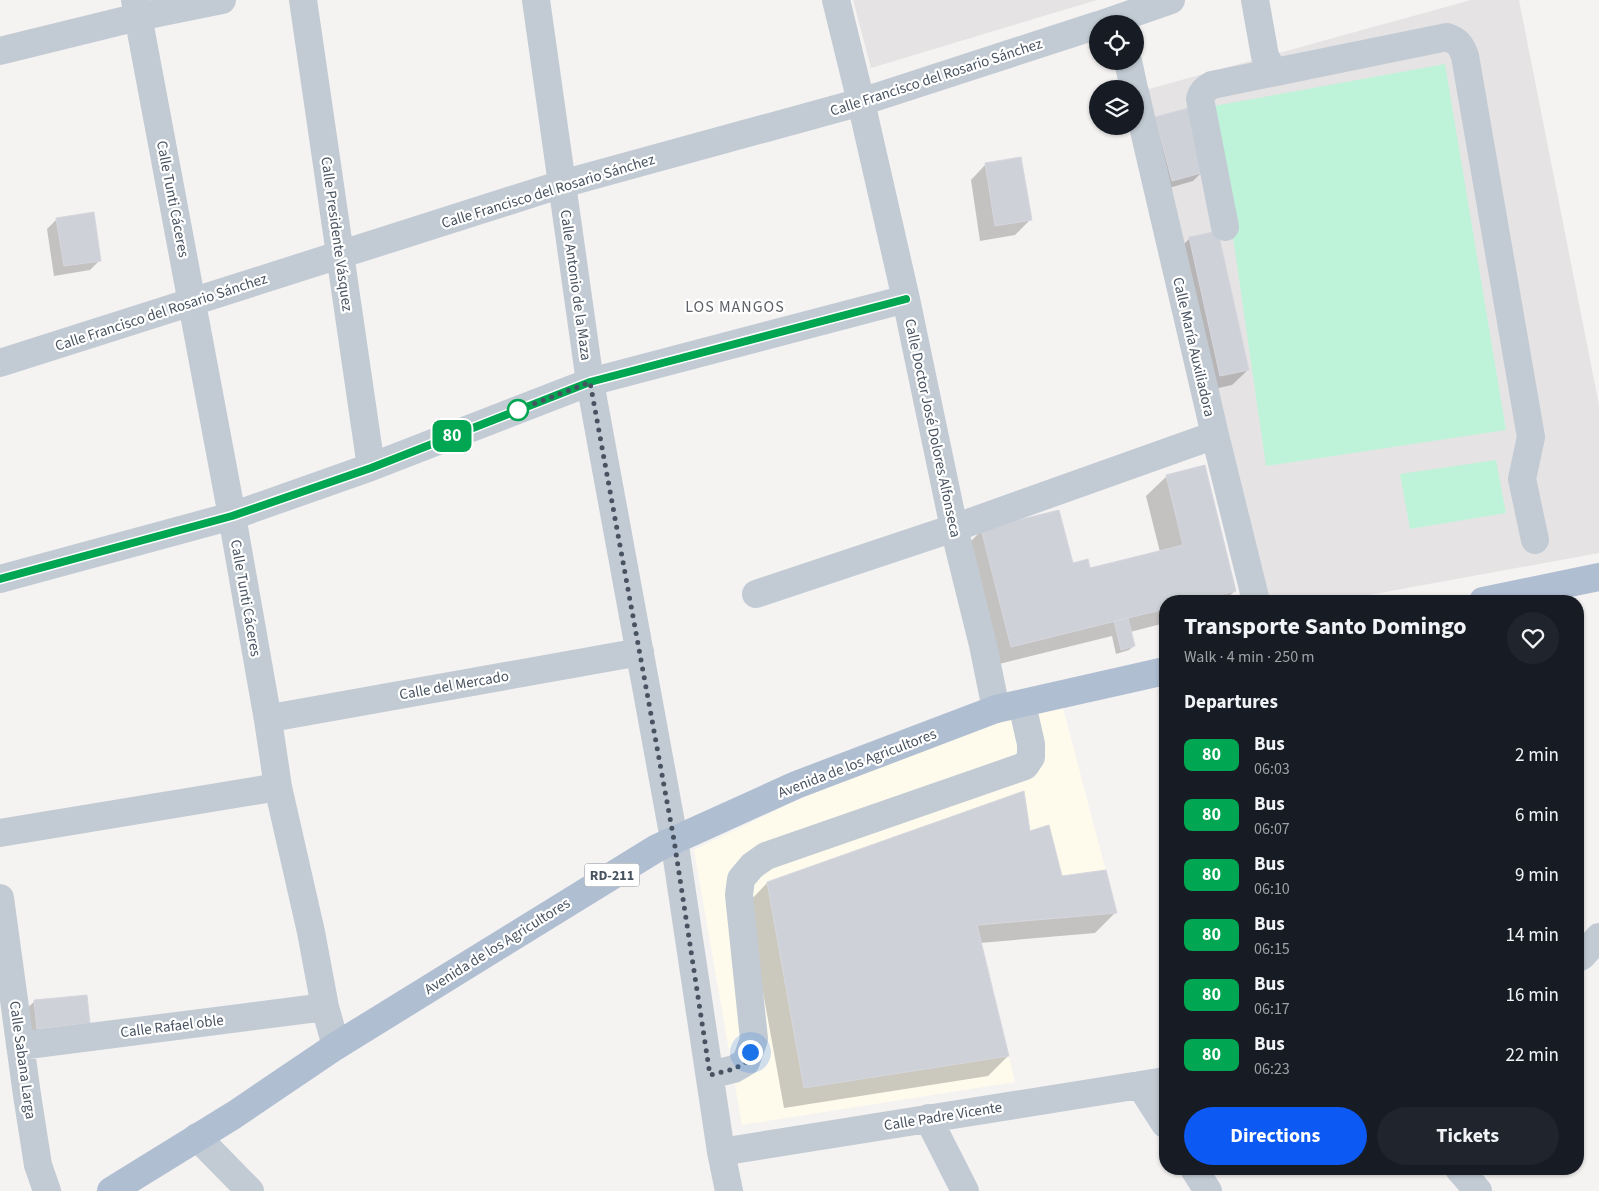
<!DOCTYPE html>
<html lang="en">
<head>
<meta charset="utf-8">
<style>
	:root { --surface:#171b24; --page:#20242c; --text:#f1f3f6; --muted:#9ea1a6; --accent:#0d59f3 }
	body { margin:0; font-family:"Source Sans 3",sans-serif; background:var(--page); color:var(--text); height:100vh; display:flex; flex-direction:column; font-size:19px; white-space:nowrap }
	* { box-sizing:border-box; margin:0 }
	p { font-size:16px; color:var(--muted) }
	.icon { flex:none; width:28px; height:28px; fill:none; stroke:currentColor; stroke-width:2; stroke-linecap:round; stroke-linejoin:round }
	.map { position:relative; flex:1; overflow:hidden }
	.side { position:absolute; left:1159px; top:595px; width:425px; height:580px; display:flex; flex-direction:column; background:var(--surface); border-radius:20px; box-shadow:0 1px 4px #0004 }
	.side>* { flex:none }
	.badge { padding:0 10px; border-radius:8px; font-size:18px; line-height:32px }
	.controls { position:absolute; left:1089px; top:15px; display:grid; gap:10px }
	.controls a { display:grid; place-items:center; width:55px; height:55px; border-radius:50%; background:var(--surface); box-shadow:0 1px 4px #0004; font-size:25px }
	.you { position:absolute; width:25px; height:25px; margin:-12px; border:4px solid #fff; border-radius:50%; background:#1a73e8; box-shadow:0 0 0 8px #1a73e833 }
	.map>.badge { position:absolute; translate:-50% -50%; box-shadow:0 0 0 2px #fff }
	h2 { padding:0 25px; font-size:19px; line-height:45px }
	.round { display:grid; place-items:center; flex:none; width:52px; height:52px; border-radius:26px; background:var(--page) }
	.summary { display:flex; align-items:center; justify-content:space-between; height:85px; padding:0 25px }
	h1 { font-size:24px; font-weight:700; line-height:38px }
	.cta { display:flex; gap:10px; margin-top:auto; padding:10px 25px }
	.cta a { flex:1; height:58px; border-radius:30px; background:var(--accent); color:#fff; font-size:20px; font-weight:700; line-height:58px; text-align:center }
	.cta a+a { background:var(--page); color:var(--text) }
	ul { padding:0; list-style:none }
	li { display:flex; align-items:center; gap:15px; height:60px; padding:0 25px }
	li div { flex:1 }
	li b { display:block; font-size:19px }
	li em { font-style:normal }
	li .badge { min-width:55px; font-weight:700; text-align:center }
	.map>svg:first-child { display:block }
	.commercial { fill:#fefbed }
	.education { fill:#e6e3e4 }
	.grass { fill:#bff3d9 }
	.shadow { fill:#0003 }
	.building { fill:#ced1d7; stroke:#d6d7de }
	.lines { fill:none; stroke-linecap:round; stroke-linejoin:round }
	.minor { stroke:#c2cbd4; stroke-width:28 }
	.major { stroke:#b0bed2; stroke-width:28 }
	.line-casing { stroke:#fff; stroke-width:11 }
	.line { stroke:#00a651; stroke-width:8 }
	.walk { stroke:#485361; stroke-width:5; stroke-dasharray:0 9 }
	.stop-dot { fill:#fff; stroke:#00a651; stroke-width:2.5 }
	.labels { text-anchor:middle; stroke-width:4.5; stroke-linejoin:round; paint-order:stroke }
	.shield { fill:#fff; stroke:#7f8790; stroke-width:1 }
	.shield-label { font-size:14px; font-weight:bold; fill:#485361 }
	.street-label { font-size:15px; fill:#485361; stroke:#fff }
	.neighbourhood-label { font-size:16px; letter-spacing:1px; fill:#5e6168; stroke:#fff }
</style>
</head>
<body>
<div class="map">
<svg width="1599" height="1191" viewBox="0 0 1599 1191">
	<rect width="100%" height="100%" fill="#f5f2f2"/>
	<!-- commercial -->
	<path class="commercial" d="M1063,708l54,205 -140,13 38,156 -273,43 -48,-275 99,-48 79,-33 134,-50z"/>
	<!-- education -->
	<path class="education" d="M853,0h244l-226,68z
		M1471,0h48l80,405v148l-263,48h-66l-125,-511z"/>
	<!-- grass -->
	<path class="grass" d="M1445,64l61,366 -240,36 -52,-360z
		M1496,460l10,53 -96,16 -10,-55z"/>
	<!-- shadow -->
	<path class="shadow" d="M1156,118l47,53 -10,10 -31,9 -17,-62z
		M986,164l44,56 -15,15 -35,6 -9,-61z
		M57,219l43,41 -10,10 -36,6 -7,-47z
		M1190,238l58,132 -16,15 -27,6 -30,-138z
		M1167,476l68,115 -11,10h-59v22l-35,9 4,14 -5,4 -13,4 -4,-18 -121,30 -29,-116 20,-20 90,35 18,5 70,-18 -14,-56z
		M1029,833l32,44 54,36 -20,20 -115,10 28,113 -20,20 -204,32 -37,-204 20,-21z
		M35,1001l53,22 -10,10 -51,5 -3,-27z"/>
	<!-- building -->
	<path class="building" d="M1188,108l17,64 -33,9 -17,-64z
		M1021,157l11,63 -37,6 -10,-63z
		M94,212l7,49 -37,5 -8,-48z
		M1218,231l31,139 -29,6 -31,-139z
		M1205,465l31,126 -41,10h-30v8l-154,38 -30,-118 78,-19 14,53 15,-4 2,9 93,-23 -17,-70z
		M1128,618l7,28 -14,4 -7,-29z
		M1024,791l6,40 19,-6 13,51 44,-6 11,43 -140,12 32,131 -205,32 -37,-206z
		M87,995l3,28 -53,6 -3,-29z"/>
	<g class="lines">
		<!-- minor -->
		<path class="minor" d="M135,0l97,516 36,204 10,67 33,145 14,75 11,39
			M303,0l68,467
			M536,0l54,382 84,457 47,313 8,39
			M836,0l25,102 45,197 48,229 29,117 13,64
			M1255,0l10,56 9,16
			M1102,24l69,-24
			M0,51l138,-34 84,-17
			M1128,61l6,28
			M1135,92l80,343 41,166
			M1225,227l-25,-128c2,-7 5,-10 12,-14l235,-48c11,4 14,8 18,19l66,381 -9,42 13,61
			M0,363l562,-179 299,-82 237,-77
			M0,579l232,-63 139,-49 219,-85 316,-83
			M756,594l198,-66 261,-93
			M268,720l14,-4 358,-64
			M0,833l278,-46
			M0,898l27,197 11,70 9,26
			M1578,958l4,-2 17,-19
			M20,1046l305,-39
			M710,1075l24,-6 12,-7 8,-23 -15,-144 2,-16 11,-13 14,-10 259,-90 6,-9v-13l-9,-40
			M1140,1085l25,39
			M928,1118l37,73
			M197,1137l53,54
			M721,1152l444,-71
			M1194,1169l14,22
			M1459,1169l19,22"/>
		<!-- major -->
		<path class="major" d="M1483,601l116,-24
			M111,1191l123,-76 102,-69 321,-198 139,-63 200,-76 169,-38"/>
	</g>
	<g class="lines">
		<!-- line casing -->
		<g class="line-casing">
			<path id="line" d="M0,579l232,-63 139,-48 219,-86 316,-83"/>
		</g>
		<!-- line -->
		<use href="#line" class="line"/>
		<!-- walk -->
		<path class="walk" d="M518,410l72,-28 84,458 36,235 24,-6 12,-7 4,-10"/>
	</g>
	<!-- markers -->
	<circle class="stop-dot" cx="518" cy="410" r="10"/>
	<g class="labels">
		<!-- shield labels -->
		<rect class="shield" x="584.5" y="863.5" width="55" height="23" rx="4"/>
		<g class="shield-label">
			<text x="612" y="880">RD-211</text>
		</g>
		<!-- street labels -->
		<g class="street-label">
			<text transform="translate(936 77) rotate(-18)" y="5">Calle Francisco del Rosario Sánchez</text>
			<text transform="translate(548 191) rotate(-17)" y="5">Calle Francisco del Rosario Sánchez</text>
			<text transform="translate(173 199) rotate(79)" y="5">Calle Tunti Cáceres</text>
			<text transform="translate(337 234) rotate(82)" y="5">Calle Presidente Vásquez</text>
			<text transform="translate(576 285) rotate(82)" y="5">Calle Antonio de la Maza</text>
			<text transform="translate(161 312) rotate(-18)" y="5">Calle Francisco del Rosario Sánchez</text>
			<text transform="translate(1194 347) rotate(77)" y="5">Calle María Auxiliadora</text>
			<text transform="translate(933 428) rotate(78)" y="5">Calle Doctor José Dolores Alfonseca</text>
			<text transform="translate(246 598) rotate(80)" y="5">Calle Tunti Cáceres</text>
			<text transform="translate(454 685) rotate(-10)" y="5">Calle del Mercado</text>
			<text transform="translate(857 763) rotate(-21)" y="5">Avenida de los Agricultores</text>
			<text transform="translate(497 946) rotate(-32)" y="5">Avenida de los Agricultores</text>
			<text transform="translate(172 1026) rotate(-7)" y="5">Calle Rafael oble</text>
			<text transform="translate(23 1060) rotate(82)" y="5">Calle Sabana Larga</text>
			<text transform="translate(943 1116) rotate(-9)" y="5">Calle Padre Vicente</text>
		</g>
		<!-- neighbourhood labels -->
		<g class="neighbourhood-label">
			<text x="735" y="312">LOS MANGOS</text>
		</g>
	</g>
</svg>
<div class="controls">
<a><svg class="icon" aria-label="locate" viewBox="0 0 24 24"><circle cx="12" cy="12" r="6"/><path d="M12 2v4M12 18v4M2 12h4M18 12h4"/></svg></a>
<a><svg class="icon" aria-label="layers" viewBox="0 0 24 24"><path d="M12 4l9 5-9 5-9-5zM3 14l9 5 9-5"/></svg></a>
</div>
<div class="you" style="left:750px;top:1052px"></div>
<b class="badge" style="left:452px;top:436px;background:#00a651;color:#fff">80</b>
<section class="side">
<div class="summary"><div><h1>Transporte Santo Domingo</h1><p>Walk · 4 min · 250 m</p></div><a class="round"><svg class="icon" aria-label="heart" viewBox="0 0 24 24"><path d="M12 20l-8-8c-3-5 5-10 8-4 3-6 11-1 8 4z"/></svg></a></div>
<h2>Departures</h2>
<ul>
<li><span class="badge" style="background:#00a651;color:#fff">80</span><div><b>Bus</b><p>06:03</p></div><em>2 min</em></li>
<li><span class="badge" style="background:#00a651;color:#fff">80</span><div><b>Bus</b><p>06:07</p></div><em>6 min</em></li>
<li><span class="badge" style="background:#00a651;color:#fff">80</span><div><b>Bus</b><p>06:10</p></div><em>9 min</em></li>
<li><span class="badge" style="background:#00a651;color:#fff">80</span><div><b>Bus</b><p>06:15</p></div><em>14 min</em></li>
<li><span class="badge" style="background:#00a651;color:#fff">80</span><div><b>Bus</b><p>06:17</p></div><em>16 min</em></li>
<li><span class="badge" style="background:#00a651;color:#fff">80</span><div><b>Bus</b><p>06:23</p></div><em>22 min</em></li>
</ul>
<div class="cta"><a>Directions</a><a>Tickets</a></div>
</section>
</div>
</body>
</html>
